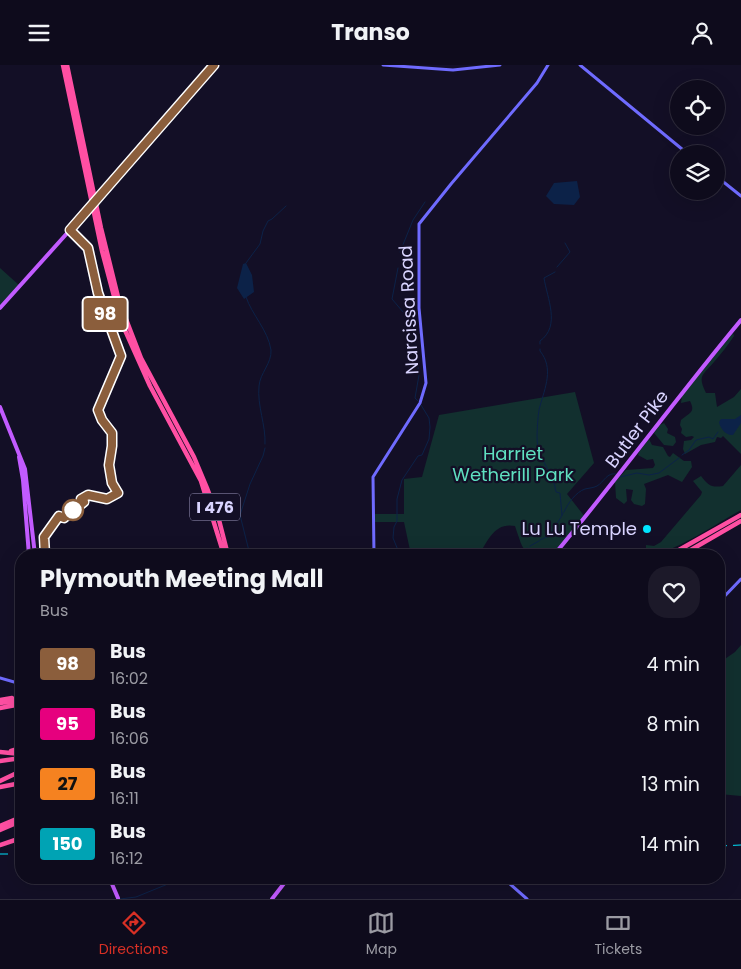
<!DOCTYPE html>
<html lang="en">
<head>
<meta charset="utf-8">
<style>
	:root { --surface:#0e0b1c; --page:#1c1929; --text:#f1f3f6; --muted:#9b9ba3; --line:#2e2b3b; --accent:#d93025 }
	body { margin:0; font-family:Poppins,sans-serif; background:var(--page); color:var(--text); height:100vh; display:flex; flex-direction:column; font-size:19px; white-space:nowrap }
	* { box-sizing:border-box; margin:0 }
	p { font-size:16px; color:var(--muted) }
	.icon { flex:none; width:28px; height:28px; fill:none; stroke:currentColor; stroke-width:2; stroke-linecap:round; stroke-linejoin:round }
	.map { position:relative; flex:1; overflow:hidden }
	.side { position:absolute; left:15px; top:484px; width:710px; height:335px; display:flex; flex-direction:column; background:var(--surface); border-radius:20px; box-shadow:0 5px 20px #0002,0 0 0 1px var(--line) }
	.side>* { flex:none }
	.badge { padding:0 10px; border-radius:4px; font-size:18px; line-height:32px }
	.controls { position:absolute; left:670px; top:15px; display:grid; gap:10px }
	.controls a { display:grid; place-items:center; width:55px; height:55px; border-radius:50%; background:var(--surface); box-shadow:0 5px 20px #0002,0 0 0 1px var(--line); font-size:25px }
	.map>.badge { position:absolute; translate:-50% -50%; box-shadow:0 0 0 2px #fff }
	.round { display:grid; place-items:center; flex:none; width:52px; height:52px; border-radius:20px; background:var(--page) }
	.head { display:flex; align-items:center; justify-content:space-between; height:85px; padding:0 25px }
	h1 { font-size:24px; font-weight:700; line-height:38px }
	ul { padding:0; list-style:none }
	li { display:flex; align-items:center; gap:15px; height:60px; padding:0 25px }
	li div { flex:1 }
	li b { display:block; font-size:19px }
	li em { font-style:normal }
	li .badge { min-width:55px; font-weight:700; text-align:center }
	header { display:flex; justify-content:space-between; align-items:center; height:65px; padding:0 25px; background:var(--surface); font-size:22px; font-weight:700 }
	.tab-bar { display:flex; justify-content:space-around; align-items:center; height:70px; border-top:1px solid var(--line); background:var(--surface); font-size:14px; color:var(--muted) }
	.tab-bar a { display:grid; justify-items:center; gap:2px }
	.tab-bar .current { color:var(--accent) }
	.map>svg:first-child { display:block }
	.green { fill:#12302f }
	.water { fill:#0c2248 }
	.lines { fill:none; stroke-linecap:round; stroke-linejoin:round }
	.stream { stroke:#0c2248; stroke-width:1 }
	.secondary { stroke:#6f6bff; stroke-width:3 }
	.primary { stroke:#c25bff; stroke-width:4 }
	.highway { stroke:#ff4fa3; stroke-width:4.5 }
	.rail { stroke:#00e5ff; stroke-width:1; stroke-dasharray:8 6; stroke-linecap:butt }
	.primary-bridge { stroke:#c25bff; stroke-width:4 }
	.line-casing { stroke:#fff; stroke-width:11 }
	.line { stroke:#8b5e3c; stroke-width:8 }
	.stop-dot { fill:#fff; stroke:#8b5e3c; stroke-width:2.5 }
	.poi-dot { fill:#00e5ff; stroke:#130f26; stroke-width:2 }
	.labels { text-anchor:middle; stroke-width:4.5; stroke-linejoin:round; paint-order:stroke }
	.shield { fill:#130f26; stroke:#9e99be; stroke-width:1 }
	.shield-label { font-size:16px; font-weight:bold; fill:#d9d4ff }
	.street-label { font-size:18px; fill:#d9d4ff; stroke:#130f26 }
	.park-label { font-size:18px; fill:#5fe0c0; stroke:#130f26 }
	.poi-label { font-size:18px; fill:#d9d4ff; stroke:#130f26; text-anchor:end }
</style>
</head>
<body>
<header><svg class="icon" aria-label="menu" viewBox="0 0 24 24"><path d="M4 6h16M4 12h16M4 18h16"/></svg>Transo<svg class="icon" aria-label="person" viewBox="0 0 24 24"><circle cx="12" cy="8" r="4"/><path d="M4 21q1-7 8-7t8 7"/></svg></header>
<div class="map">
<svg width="741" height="834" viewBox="0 0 741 834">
	<rect width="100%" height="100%" fill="#130f26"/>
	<!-- green -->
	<path class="green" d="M0,203l20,18 -20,22z
		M733,268l1,3c-6,9 -13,18 -20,26 -11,13 -17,13 -8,31h9l2,14 17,-10 7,-8v65l-18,-18 -2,2 -4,-1 -2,5 -14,3 -16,9 -2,-5 1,-8 7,-1 3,-3 -2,-1 -6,1 -5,-4 1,-4 -2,-4 1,-5c8,-7 15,-7 9,-19l-9,2 1,-7z
		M575,327l19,71 -27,31 18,23 -31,38c-31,0 -29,1 -39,-29 -20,-4 -27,14 -36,29h-68l-7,-33h-31v-8h31v-35l18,-2 17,-62z
		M664,358l4,6 -1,4 8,4 1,5 -3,4 -9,-1 -10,-12 6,-8z
		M649,374l3,6 11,2 5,9 2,1 3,-4 11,8h7l1,6 -10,15 -14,-7 -24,9 2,5 -1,15 -3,2 -8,-2 -3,-4 2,-10 -7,-1 1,12 -3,3 -8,-6 -1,-16 11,-12 27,-2 2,-3 -2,-6 -6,1 -9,-5 1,-3z
		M741,400v45c-27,15 -61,39 -89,45l-6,-6v-4l8,1 7,-4 40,-47 1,-3 -9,-11 8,-5c7,9 10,12 22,10z
		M741,580v151l-22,-2v-131l16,-11z"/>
	<!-- water -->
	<path class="water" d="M577,116l3,16 -6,8 -20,-1 -8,-8 8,-13z
		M246,198l6,12 2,17 -10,7 -7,-11 6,-24z
		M741,350v8l-8,12c-7,1 -13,-7 -14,-13l2,-3h14z"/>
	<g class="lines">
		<!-- stream -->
		<path class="stream" d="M400,187l13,-32 12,-18
			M246,198l14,-19 3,-13 5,-10 4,-2 14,-13
			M557,202l13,-15 -5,-9
			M398,203l-6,31 17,20 4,10 6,46 -4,23 3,3
			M246,232c6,18 22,33 25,53 1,13 -11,23 -12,36 -2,20 7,39 6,58
			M540,279v-3c21,-15 7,-43 4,-63l11,-6
			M540,284v2c14,17 5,37 0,55 -2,5 -3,25 -3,31 -1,20 17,36 19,55l4,1 2,22
			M682,390l7,-5 7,-10 13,-3 4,2 5,-7
			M620,412l17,-4 12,2 10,-2 20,-15
			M564,447c4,-9 12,-20 21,-23 4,-1 8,-1 12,-3 7,-4 10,-14 19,-12
			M540,475l11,-5c1,-7 9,-14 12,-22
			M530,481l9,-5
			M250,490l-10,-40 10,-31 13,-28 2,-8
			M400,490l-7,-17 1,-11 3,-6v-22l5,-19 16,-24 4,-1 7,-16 1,-12 -1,-9 -8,-13
			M518,490l9,-7
			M120,834l16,-2 49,-20"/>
		<!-- secondary -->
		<path class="secondary" d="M383,0l70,5 47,-5
			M580,0l108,89
			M716,111l25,20
			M374,490l-1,-78 47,-74 6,-20 -7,-75v-84l32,-40 86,-101 11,-18
			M719,537l22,-23
			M0,613l21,6
			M502,812l25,22"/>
		<!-- primary -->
		<path class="primary" d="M103,128l111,-128
			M0,243l87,-97
			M0,342l25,62 10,86
			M19,392l4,23 6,75
			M554,490c64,-77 123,-158 187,-235
			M109,812l9,21
			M272,834l17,-22"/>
		<!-- highway -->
		<path class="highway" d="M63,0l39,186 18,68 30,67 51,95 23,74
			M67,0l34,163 18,73 22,57 53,99 13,31 12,32 9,35
			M670,490l71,-40
			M682,490l59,-34
			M0,635l12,-2
			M0,638l21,-3
			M0,643l21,-4
			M11,686l10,-3
			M0,687l21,2
			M0,696l21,-3
			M0,716l21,-10
			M0,722l21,-4
			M0,761l21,-9
			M0,765l21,-9
			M0,780l21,-7"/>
		<!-- rail -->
		<path class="rail" d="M719,781l22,-1
			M0,789h21"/>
		<!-- primary-bridge -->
		<path class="primary-bridge" d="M87,146l16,-18"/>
	</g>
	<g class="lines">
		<!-- line casing -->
		<g class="line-casing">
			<path id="line" d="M45,490l-1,-18 15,-21 5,2 20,-16 -3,-3 7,-4 19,4 11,-6 -6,-10 -3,-18 3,-19v-13l-10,-13 -4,-10 23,-54 -23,-63 -10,-45 -18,-18 144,-165"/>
		</g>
		<!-- line -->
		<use href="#line" class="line"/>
	</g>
	<!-- markers -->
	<circle class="stop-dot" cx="73" cy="445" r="10"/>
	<circle class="poi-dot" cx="647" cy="464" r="5"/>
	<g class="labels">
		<!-- shield labels -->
		<rect class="shield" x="190" y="428.5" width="50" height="27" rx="4"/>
		<g class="shield-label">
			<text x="215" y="448">I 476</text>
		</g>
		<!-- street labels -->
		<g class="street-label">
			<text transform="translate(409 245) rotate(-93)" y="6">Narcissa Road</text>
			<text transform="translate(637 364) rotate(-53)" y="6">Butler Pike</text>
		</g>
		<!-- park labels -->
		<g class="park-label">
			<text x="513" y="395">Harriet<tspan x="513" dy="21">Wetherill Park</tspan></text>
		</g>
		<!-- poi labels -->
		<g class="poi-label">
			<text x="637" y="470">Lu Lu Temple</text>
		</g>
	</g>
</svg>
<div class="controls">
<a><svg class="icon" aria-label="locate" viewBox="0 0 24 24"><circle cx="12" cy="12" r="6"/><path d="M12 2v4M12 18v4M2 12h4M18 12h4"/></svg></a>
<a><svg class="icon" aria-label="layers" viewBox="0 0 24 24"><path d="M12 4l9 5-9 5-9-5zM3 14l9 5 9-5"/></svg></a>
</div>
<b class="badge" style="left:105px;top:249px;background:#8b5e3c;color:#fff">98</b>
<section class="side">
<div class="head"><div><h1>Plymouth Meeting Mall</h1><p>Bus</p></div><a class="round"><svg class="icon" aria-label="heart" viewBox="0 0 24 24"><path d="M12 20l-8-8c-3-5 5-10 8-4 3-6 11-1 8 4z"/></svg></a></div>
<ul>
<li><span class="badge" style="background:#8b5e3c;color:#fff">98</span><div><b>Bus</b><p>16:02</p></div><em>4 min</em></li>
<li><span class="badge" style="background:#e6007e;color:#fff">95</span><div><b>Bus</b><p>16:06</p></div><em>8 min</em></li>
<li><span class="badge" style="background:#f58220;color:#111">27</span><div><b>Bus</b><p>16:11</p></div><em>13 min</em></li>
<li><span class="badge" style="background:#00a3b4;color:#fff">150</span><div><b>Bus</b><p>16:12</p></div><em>14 min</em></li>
</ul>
</section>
</div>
<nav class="tab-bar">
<a class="current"><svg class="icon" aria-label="directions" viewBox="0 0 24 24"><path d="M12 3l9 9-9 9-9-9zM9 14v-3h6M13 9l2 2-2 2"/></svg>Directions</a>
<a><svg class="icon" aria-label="map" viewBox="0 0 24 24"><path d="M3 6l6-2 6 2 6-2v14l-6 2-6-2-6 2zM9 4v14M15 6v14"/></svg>Map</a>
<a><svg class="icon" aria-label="tickets" viewBox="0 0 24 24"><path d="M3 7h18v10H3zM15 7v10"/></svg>Tickets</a>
</nav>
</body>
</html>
